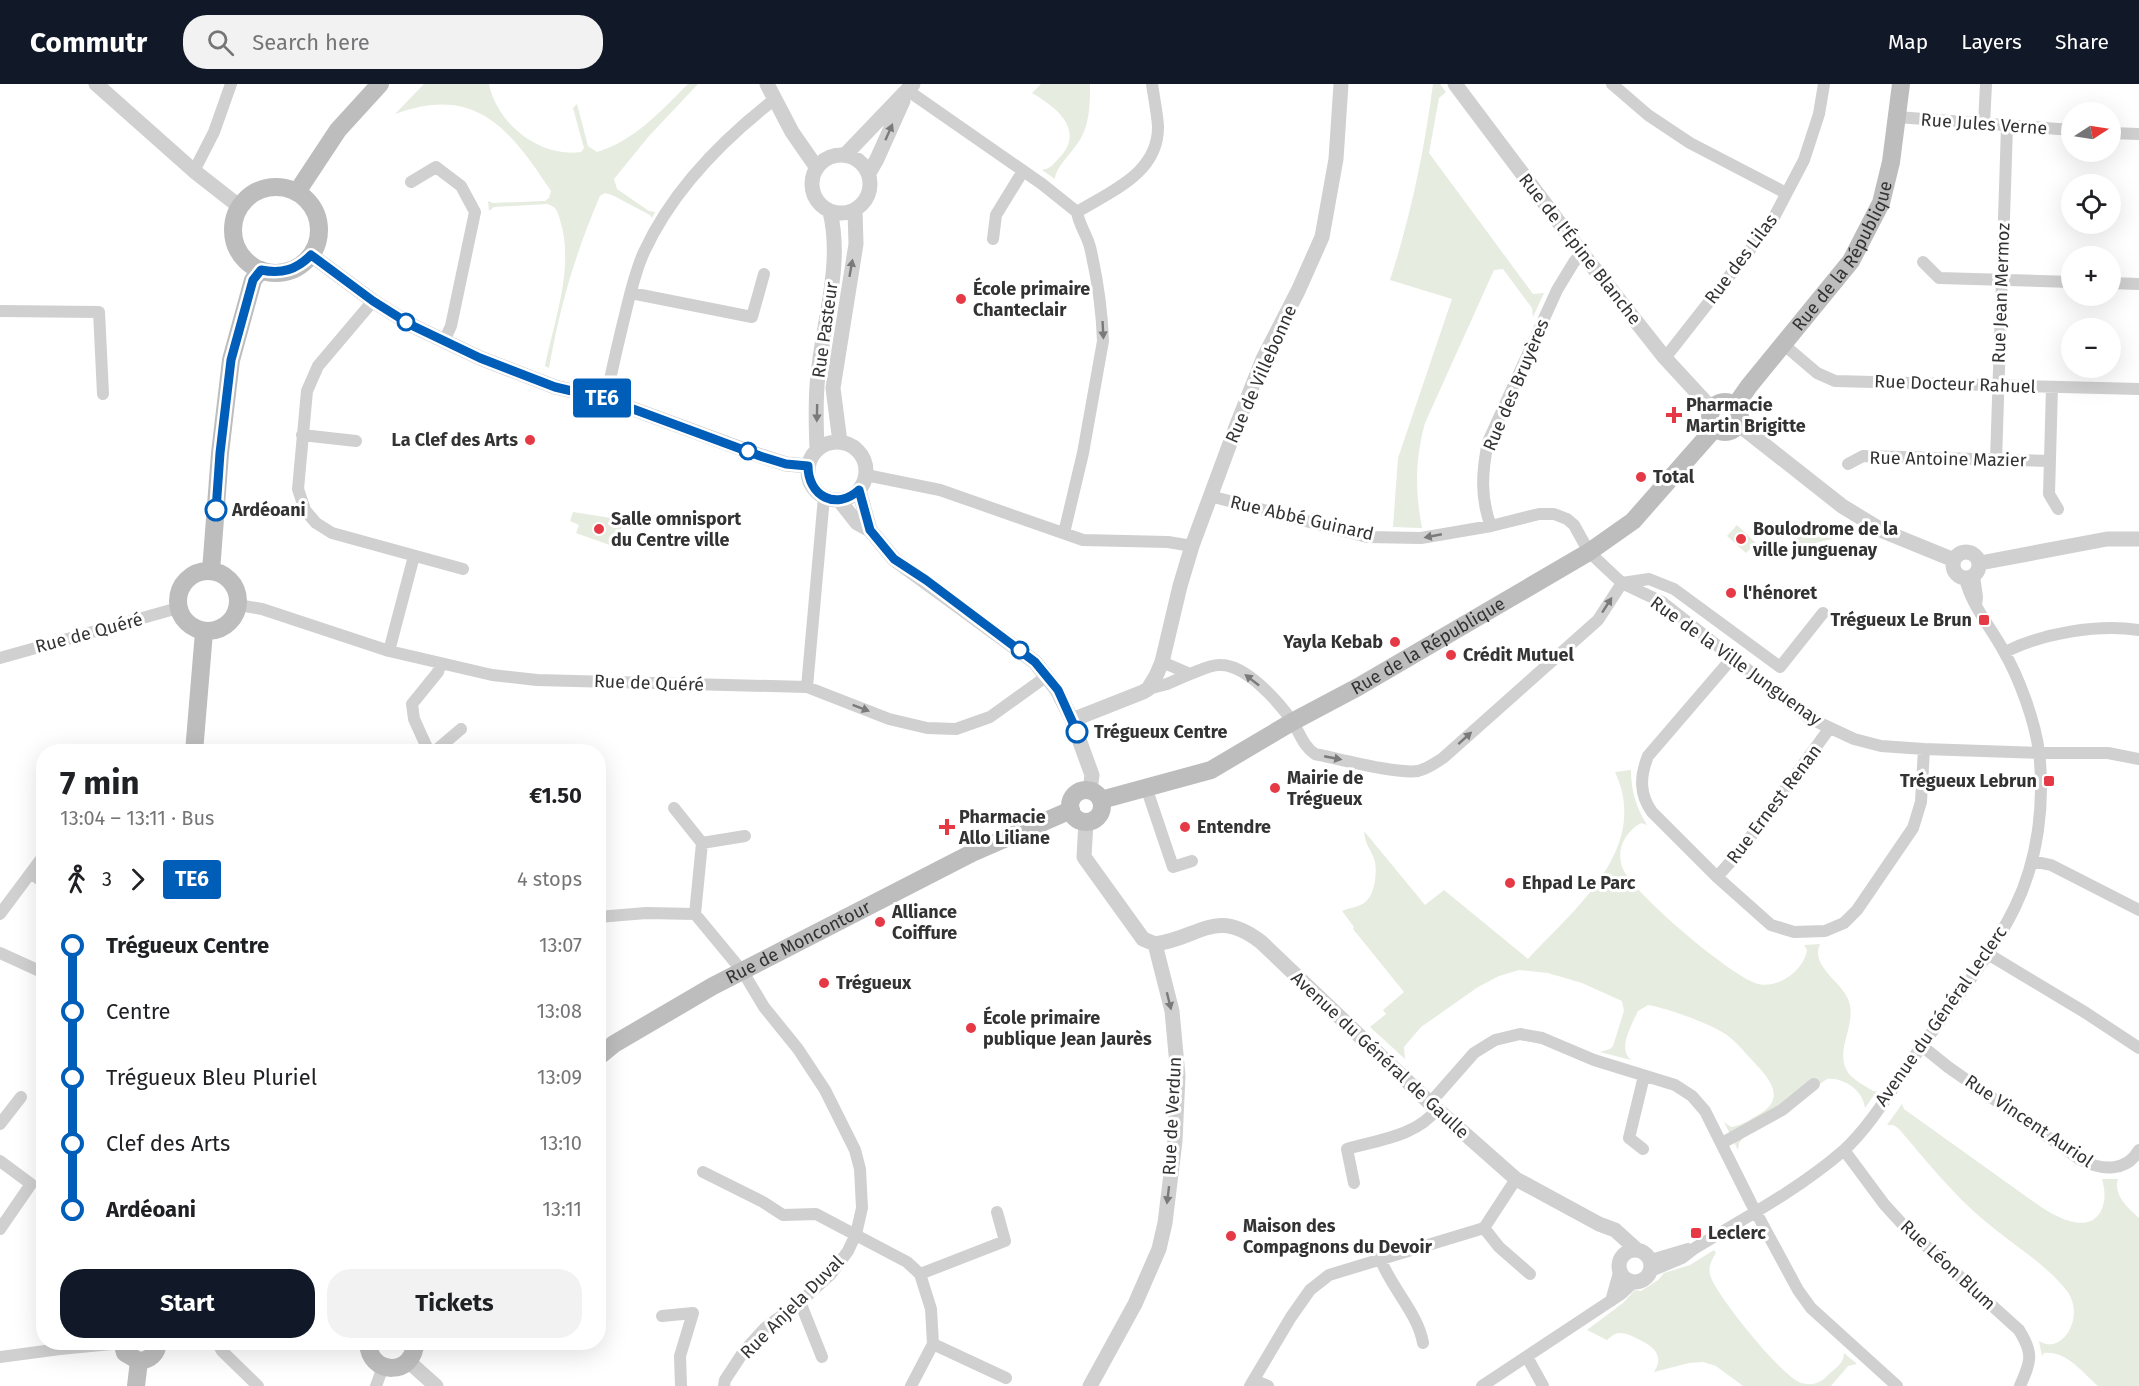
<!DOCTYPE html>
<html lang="en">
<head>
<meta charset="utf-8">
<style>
	:root { --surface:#fff; --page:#f2f2f2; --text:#202124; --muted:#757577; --accent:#111827 }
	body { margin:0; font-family:"Fira Sans",sans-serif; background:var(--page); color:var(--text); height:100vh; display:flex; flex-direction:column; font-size:22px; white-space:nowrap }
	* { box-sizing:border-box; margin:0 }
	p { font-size:20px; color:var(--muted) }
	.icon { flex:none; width:33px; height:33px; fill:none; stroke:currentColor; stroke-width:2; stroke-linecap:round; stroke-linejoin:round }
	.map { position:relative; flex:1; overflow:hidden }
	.side { position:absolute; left:36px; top:660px; width:570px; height:606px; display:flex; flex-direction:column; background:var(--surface); border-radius:24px; box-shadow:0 6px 24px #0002 }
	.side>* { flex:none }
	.badge { padding:0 12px; border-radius:4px; font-size:21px; line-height:39px }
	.needle { width:39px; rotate:78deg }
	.buttons { position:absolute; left:2061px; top:18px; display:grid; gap:12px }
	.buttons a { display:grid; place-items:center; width:60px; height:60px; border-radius:50%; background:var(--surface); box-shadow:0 6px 24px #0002; font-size:30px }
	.map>.badge { position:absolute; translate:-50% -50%; box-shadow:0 0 0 3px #fff }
	.legs { display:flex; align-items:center; gap:9px; height:66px; padding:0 24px; font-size:20px }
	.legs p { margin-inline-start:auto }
	.headline { display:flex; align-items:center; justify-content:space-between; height:102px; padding:0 24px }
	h1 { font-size:33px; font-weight:700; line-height:45px }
	.cta { display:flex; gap:12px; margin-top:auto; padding:12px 24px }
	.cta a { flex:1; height:69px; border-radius:24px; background:var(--accent); color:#fff; font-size:24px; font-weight:700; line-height:69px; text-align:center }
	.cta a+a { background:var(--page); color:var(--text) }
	ul { padding:0 24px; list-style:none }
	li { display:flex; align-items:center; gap:21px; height:66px; font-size:22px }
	li i { display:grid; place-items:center; width:9px; height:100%; margin:0 8px; background:currentColor }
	li i::after { content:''; width:15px; height:15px; margin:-8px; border:4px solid; border-radius:50%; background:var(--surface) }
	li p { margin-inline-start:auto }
	li:first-child i { background:linear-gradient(#0000 50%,currentColor 0) }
	li:last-child i { background:linear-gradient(currentColor 50%,#0000 0) }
	header { display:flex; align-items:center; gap:36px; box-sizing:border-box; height:84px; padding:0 30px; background:var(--accent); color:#fff }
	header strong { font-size:28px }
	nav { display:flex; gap:33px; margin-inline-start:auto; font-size:21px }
	.search { width:420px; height:54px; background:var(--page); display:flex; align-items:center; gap:15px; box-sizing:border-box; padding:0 21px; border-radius:24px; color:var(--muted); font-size:22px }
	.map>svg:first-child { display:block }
	.green { fill:#e6ecdf }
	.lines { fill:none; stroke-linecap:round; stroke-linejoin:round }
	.minor { stroke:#d0d0d0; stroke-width:12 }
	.tertiary { stroke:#d0d0d0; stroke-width:15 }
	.secondary { stroke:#bdbdbd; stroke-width:18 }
	.oneway { fill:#7a7a7a }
	.line-1-casing { stroke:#fff; stroke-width:14 }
	.line-1 { stroke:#005eb8; stroke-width:9 }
	.poi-dot { fill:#e63946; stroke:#fff; stroke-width:2 }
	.stop-1-dot { fill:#fff; stroke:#005eb8; stroke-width:3 }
	.labels { text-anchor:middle; stroke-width:6; stroke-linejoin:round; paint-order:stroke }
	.street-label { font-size:18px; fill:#333; stroke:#fff }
	.poi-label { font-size:18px; font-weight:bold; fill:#333; stroke:#fff; text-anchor:start }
	.stop-label { font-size:18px; font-weight:bold; fill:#333; stroke:#fff; text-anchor:start }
</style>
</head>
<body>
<header>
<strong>Commutr</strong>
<div class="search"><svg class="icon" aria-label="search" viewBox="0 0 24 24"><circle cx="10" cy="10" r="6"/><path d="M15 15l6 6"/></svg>Search here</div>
<nav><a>Map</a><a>Layers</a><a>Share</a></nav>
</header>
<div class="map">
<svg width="2139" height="1302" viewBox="0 0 2139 1302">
	<rect width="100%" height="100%" fill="#fff"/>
	<!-- green -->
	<path class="green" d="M424,0h65c8,40 51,74 92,68l3,-4 -11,-40 4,-4 11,42 9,6c37,-11 64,-41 91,-68h10l-49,52 -35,43 3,10 32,22 6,1 -3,6 -2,-3 -38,-20 -7,-2 -5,3c-25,58 -40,110 -51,172l-4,-2c9,-45 30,-100 15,-146 -2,-8 -4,-14 -13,-16l-53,3 -5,4 -1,-10 5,2 52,-2 4,-3 2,-7c-41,-62 -75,-107 -156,-77z
		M1041,0h49c0,17 0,36 -8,52 -6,13 -27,31 -27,43l-13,-9c9,-1 13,-8 19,-14 24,-28 -7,-50 -29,-63z
		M1433,0h7l6,8 -7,6 -10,55 104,141 11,-1 -11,24 -1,-9 -29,-39 -9,1 -69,153c-10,36 -10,68 -3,105l-29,-1 5,-69 54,-159 -62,-19c21,-65 34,-128 43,-196z
		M573,428l51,8 -9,27 -39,-14 3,-8 -9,-4z
		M1737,441l19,18 -10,10 -19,-17z
		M1829,442l3,13 -33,8 -3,-13z
		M1631,686c0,21 5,37 16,55l-6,-2c-16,9 -26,27 -18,46 12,26 105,104 132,114 21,8 49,-12 52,-33l-3,-5 16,-1c-10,22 21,37 28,55 11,26 -17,53 2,76 6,6 15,11 23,16h4l-12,17c-2,-18 -22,-31 -38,-29l-83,58 -5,6 -1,7 -14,-28 7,5c9,-1 17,-6 25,-11 34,-17 12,-39 -6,-58 -7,-8 -15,-17 -23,-23 -16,-11 -60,-27 -79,-30l-10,6c-6,14 -21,37 -7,49l-31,-8 10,-3 3,-3 11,-35 -2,-10 -40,-18 -34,-10 -29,-3 -20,6 -21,11 -57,40 -17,20 1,12 -35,-32 16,-13 -3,-4 21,-18 -51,-63 1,-2 -12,-16c6,-3 17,-4 22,-8 11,-7 13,-29 11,-41 -3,-12 -10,-16 -11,-31l61,74 19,-15 84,69c46,-50 123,-110 87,-187z
		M1902,1020l2,5 127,91c17,12 55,38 70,11 5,-11 4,-21 1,-32h16c-5,16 10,29 21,39v168h-41c-15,-13 -32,-36 -54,-33l-2,3 -3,-15c23,15 47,-24 28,-50 -22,-28 -54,-46 -81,-69 -33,-27 -60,-62 -88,-94l-5,-3h-6z
		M1714,1166l2,3c-4,6 -8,14 -6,22 5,19 72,102 91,108 12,3 20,0 28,-9 7,-6 15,-11 15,-21l13,11 -9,2 -17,20h-88l-27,-20 -13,-4 -14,1 -35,9c11,-17 -1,-26 -16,-33 -7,-3 -14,-8 -23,-5 -3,1 -5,4 -8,6l-20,-10 36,-27 12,-13 6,1 17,-11 6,-7 26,-8z"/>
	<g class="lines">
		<!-- minor -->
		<path class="minor" d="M1612,0l36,31 42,28 96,50
			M907,6l135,94 35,28c2,13 10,23 13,35 7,30 12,64 13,94l-20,112 -19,80
			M1897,33l175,13
			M1984,40l2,-40
			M2110,49l29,1
			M194,87l20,-39 17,-48
			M411,98l25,-15 25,19 14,26 -24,114 -7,15
			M1077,128c34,-21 82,-39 81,-86 -1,-14 -4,-28 -6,-42
			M993,155l3,-24 27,-44
			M1923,178l16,16 133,4
			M2110,199l29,1
			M631,209l121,24 12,-43
			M373,217l-55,65 -11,25 -9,98 7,21 11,13 16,10 131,36
			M0,227l99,1 4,82
			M1783,260l34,29 18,8 304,8
			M1665,274l106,-135 33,-63 15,-46 5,-30
			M2052,303l-3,107 9,15
			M606,315c5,-26 11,-51 17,-76 6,-24 11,-49 21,-71 28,-61 78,-112 131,-153
			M302,351l54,6
			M1996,376l11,-333
			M1848,380l15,-8 186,5
			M866,391l74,15 143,50 85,2 24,4
			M1210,412l157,41 54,1 70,-12 48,-12h15l13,5 7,6 15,27 33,31 40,19 147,116 45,21 27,7 43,3 115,4h69l31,6
			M1491,442c-11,-28 -9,-55 -3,-84l69,-152 17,-28 8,-9
			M1974,492l3,21 -1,8
			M238,521l24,4 127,42 103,24 45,5 270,7 82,32 38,9 29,1 34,-12 57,-41
			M389,567l25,-95
			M2005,568c38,-19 92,-28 134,-22
			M1733,573l-85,99c-8,20 -9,38 4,56l65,65 54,48 23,7 31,-1 19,-8 13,-13 56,-82 8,-26 3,-53
			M0,574l178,-50
			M1162,578l28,12c9,-3 21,-10 31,-9 25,0 57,36 71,56 8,12 11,25 23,33 25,5 80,20 103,17 9,-2 17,-8 25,-13l155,-138 24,-37 27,-4 25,10 106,78 43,-54
			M807,603l17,-190
			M1148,605l19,-5 23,-10
			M429,668l-15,-33 -2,-15 26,-32 2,-8
			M434,668l27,-23
			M1146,703l27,80 19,-6
			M674,724l28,35
			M2032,777l19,4 88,45
			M31,789l13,10
			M1717,793l24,-27 88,-121
			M0,830l44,-59
			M695,830l7,-71 43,-7
			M598,833l48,-4 49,1 48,58 21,35 34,42 27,41 30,60 5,19 2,39 -6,26 -8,17 -17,23 -31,28 -35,26 -21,23 -19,29 -1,6
			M0,869l44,20
			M1988,870l98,59 53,35
			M1922,962l26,21 133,93c20,10 45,13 58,-10
			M1430,1019l44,-50 21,-13 25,-6 22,4 52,22 81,25 17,11 13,15 46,92 47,87 13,18 86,78
			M0,1040l21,-27
			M1722,1059l60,-33 32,-26
			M1643,1065l-14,-11 15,-62
			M1844,1066l40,54 20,22 115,104c15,24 12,31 1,56
			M0,1077l31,23 -31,45
			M703,1088l60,30 20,13 33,-1 91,48 13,12 85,-33 -8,-29
			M1354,1099l-7,-34c31,-9 70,-13 90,-40
			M1484,1144l15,19 31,27
			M1380,1174c11,30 38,55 43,85
			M1651,1176l37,-11
			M1651,1187l31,-13 13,-10c50,-30 104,-59 148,-97 29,-26 53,-69 76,-101 33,-47 71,-92 96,-143 23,-47 30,-104 24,-155 -4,-31 -20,-75 -36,-102 -13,-24 -32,-45 -38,-72
			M920,1190l11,35 2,35 73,34
			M1611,1217l9,-32
			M800,1218l22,55
			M662,1232l31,-3 -13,43 1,30
			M217,1258l5,9 36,35
			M0,1273l60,-8 62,-6
			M1527,1273l16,29
			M1254,1296l14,6
			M376,1302l7,-19
			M911,1302l22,-42
			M1250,1302l41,-69 19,-27 19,-15 155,-47 32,-49
			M1482,1302l139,-92 13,-12"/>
		<!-- tertiary -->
		<path class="tertiary" d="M96,0l98,87 46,36
			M767,0l25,48 25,36
			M1455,0l127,169 83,105 47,51
			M812 100a29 29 0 1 1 58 0a29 29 0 1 1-58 0Z
			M845,71l68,-71
			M869,89l8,-14 26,-58
			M311,171l62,46 38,24 69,33 75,29 51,12 155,57 25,8 22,2
			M1738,340l104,82 41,25 71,29
			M808 387a29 29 0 1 1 58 0a29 29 0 1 1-58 0Z
			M840,358l-7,-54 23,-144 -1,-33
			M817,365c-1,-24 -2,-49 1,-74 5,-53 25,-111 12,-163
			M859,406l11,40
			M839,416l18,23 13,7 24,29 141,103 22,28 15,30 20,55 -2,15
			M1953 481a13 13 0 1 1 26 0a13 13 0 1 1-26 0Z
			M1980,479l127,-24h32
			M1072,636l71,-28 5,-3 8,-13 6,-14 18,-76 12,-40 44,-119 27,-68 35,-68 24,-54 14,-78 5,-75
			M1086,738l-2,35 59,82 12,5
			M1155,860c45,-6 60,-37 106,-2l169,161 86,76 83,45 16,6 21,19
			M1619 1182a16 16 0 1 1 32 0a16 16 0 1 1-32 0Z
			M408,1277l28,25
			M1090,1302l45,-82 24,-55 6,-26 10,-82 3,-65 -6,-65 -17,-67"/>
		<!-- secondary -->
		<g class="secondary">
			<circle cx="276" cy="146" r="43"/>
			<path d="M297,108l41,-62 42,-46"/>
			<circle cx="1725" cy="333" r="15"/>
			<path id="s1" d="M1735,322l14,-20 102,-125 30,-58 10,-41 10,-78"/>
			<circle cx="208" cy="517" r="30"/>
			<path d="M211,487l9,-118 11,-93 22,-80 8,-10"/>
			<path d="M194,668l10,-120"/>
			<circle cx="1086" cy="722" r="16"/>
			<path id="s2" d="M1101,716l110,-30 81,-48 66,-35 231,-135 44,-31 81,-92"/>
			<path id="s3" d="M598,973l16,-13 99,-58 259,-133 99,-43"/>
			<path d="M122,1258l3,11 14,8c11,-1 18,-7 19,-19"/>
			<path d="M368,1258c1,35 47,34 47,0"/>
			<path d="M136,1302l3,-25"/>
		</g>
	</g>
	<!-- one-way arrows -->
	<defs><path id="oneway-solid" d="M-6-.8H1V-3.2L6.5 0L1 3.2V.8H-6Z" transform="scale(1.5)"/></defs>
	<g class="oneway">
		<use href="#oneway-solid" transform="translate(889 48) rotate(-66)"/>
		<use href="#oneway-solid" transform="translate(851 184) rotate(-80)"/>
		<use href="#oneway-solid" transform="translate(1103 246) rotate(87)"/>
		<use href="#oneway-solid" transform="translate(817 329) rotate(91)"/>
		<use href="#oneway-solid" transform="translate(1433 452) rotate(169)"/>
		<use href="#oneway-solid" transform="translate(1607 521) rotate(-57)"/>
		<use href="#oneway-solid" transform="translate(1252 596) rotate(-142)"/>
		<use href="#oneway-solid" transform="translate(861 624) rotate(21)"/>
		<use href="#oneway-solid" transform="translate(1465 654) rotate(-42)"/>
		<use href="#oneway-solid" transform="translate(1333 674) rotate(11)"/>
		<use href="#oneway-solid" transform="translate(1169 917) rotate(76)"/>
		<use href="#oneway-solid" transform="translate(1168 1111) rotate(97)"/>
	</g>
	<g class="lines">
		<!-- line-1 casing -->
		<g class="line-1-casing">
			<path id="line-1" d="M216,426l4,-57 11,-93 22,-80 8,-10c21,4 35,0 50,-15l62,46 38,24 69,33 75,29 51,12 154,57 26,8 22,2c0,30 28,45 51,24l11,40 24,29 32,21 109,82 23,28 19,42"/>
		</g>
		<!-- line-1 -->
		<use href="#line-1" class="line-1"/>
	</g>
	<!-- markers -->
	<g class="poi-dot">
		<circle cx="961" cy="215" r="6"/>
		<path d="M1671 322h6v6h6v6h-6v6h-6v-6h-6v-6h6z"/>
		<circle cx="530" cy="356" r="6"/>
		<circle cx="1641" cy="393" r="6"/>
		<circle cx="599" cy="445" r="6"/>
		<circle cx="1741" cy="455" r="6"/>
		<circle cx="1731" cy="509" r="6"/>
		<rect x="1978" y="530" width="12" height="12" rx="3"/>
		<circle cx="1395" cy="558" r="6"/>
		<circle cx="1451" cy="571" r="6"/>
		<rect x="2043" y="691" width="12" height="12" rx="3"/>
		<circle cx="1275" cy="704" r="6"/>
		<path d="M944 734h6v6h6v6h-6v6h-6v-6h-6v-6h6z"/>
		<circle cx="1185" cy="743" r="6"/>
		<circle cx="1510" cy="799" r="6"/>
		<circle cx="880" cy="838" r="6"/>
		<circle cx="824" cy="899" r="6"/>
		<circle cx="971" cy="944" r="6"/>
		<rect x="1690" y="1143" width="12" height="12" rx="3"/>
		<circle cx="1231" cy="1152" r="6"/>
	</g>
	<g class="stop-1-dot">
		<circle cx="406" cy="238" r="8"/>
		<circle cx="748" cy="367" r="8"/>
		<circle cx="216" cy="426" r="10"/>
		<circle cx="1020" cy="566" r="8"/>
		<circle cx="1077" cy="648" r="10"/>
	</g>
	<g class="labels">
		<!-- street labels -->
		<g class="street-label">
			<text transform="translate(1984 40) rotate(4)" y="6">Rue Jules Verne</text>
			<text transform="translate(1580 165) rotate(52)" y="6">Rue de l'Épine Blanche</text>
			<text dy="6" stroke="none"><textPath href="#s1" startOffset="186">Rue de la République</textPath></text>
			<text transform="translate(1741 175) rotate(-53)" y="6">Rue des Lilas</text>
			<text transform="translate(2001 209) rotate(-88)" y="6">Rue Jean Mermoz</text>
			<text transform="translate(825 246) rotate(-82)" y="6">Rue Pasteur</text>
			<text transform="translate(1261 290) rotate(-66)" y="6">Rue de Villebonne</text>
			<text transform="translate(1955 300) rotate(2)" y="6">Rue Docteur Rahuel</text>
			<text transform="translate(1516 301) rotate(-67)" y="6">Rue des Bruyères</text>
			<text transform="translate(1948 375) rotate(1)" y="6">Rue Antoine Mazier</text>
			<text transform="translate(1302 434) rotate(13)" y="6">Rue Abbé Guinard</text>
			<text transform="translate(89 549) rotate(-15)" y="6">Rue de Quéré</text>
			<text dy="6" stroke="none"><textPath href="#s2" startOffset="364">Rue de la République</textPath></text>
			<text transform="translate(1736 577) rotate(36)" y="6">Rue de la Ville Junguenay</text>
			<text transform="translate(649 599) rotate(2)" y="6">Rue de Quéré</text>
			<text transform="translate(1774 720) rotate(-53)" y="6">Rue Ernest Renan</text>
			<text dy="6" stroke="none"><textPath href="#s3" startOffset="231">Rue de Moncontour</textPath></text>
			<text transform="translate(1941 932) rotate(-55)" y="6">Avenue du Général Leclerc</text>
			<text transform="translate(1380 971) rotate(43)" y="6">Avenue du Général de Gaulle</text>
			<text transform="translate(1172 1032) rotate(-87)" y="6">Rue de Verdun</text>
			<text transform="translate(2029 1037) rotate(34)" y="6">Rue Vincent Auriol</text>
			<text transform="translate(1948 1181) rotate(43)" y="6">Rue Léon Blum</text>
			<text transform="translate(792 1223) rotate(-45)" y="6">Rue Anjela Duval</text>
		</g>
		<!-- poi labels -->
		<g class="poi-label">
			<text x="973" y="211">École primaire<tspan x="973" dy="21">Chanteclair</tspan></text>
			<text x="1686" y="327">Pharmacie<tspan x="1686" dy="21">Martin Brigitte</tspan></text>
			<text x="518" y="362" text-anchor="end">La Clef des Arts</text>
			<text x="1653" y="399">Total</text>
			<text x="611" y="441">Salle omnisport<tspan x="611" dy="21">du Centre ville</tspan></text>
			<text x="1753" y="451">Boulodrome de la<tspan x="1753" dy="21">ville junguenay</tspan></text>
			<text x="1743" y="515">l'hénoret</text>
			<text x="1972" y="542" text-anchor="end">Trégueux Le Brun</text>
			<text x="1383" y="564" text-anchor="end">Yayla Kebab</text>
			<text x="1463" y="577">Crédit Mutuel</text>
			<text x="1287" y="700">Mairie de<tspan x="1287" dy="21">Trégueux</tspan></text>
			<text x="2037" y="703" text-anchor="end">Trégueux Lebrun</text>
			<text x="959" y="739">Pharmacie<tspan x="959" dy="21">Allo Liliane</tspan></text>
			<text x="1197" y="749">Entendre</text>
			<text x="1522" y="805">Ehpad Le Parc</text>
			<text x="892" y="834">Alliance<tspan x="892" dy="21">Coiffure</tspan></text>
			<text x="836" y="905">Trégueux</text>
			<text x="983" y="940">École primaire<tspan x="983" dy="21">publique Jean Jaurès</tspan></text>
			<text x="1243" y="1148">Maison des<tspan x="1243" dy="21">Compagnons du Devoir</tspan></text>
			<text x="1708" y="1155">Leclerc</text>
		</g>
		<!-- stop labels -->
		<g class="stop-label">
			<text x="232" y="432">Ardéoani</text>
			<text x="1094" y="654">Trégueux Centre</text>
		</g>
	</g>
</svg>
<div class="buttons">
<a><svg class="needle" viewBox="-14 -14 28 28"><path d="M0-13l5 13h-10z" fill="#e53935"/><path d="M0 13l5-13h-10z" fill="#757577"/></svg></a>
<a><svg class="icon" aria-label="locate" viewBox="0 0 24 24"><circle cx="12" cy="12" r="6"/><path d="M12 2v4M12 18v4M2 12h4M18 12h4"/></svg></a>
<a>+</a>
<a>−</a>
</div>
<b class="badge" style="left:602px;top:314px;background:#005eb8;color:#fff">TE6</b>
<section class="side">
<div class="headline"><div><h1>7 min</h1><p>13:04 – 13:11 · Bus</p></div><b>€1.50</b></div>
<div class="legs"><svg class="icon" aria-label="walk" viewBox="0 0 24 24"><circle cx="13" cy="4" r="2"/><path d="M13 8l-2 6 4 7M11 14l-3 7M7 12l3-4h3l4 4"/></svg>3<svg class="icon" aria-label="forward" viewBox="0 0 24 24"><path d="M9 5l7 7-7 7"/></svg><b class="badge" style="background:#005eb8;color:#fff">TE6</b><p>4 stops</p></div>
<ul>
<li><i style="color:#005eb8"></i><b>Trégueux Centre</b><p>13:07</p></li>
<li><i style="color:#005eb8"></i><span>Centre</span><p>13:08</p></li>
<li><i style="color:#005eb8"></i><span>Trégueux Bleu Pluriel</span><p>13:09</p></li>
<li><i style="color:#005eb8"></i><span>Clef des Arts</span><p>13:10</p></li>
<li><i style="color:#005eb8"></i><b>Ardéoani</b><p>13:11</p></li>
</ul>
<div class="cta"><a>Start</a><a>Tickets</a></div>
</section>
</div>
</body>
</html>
